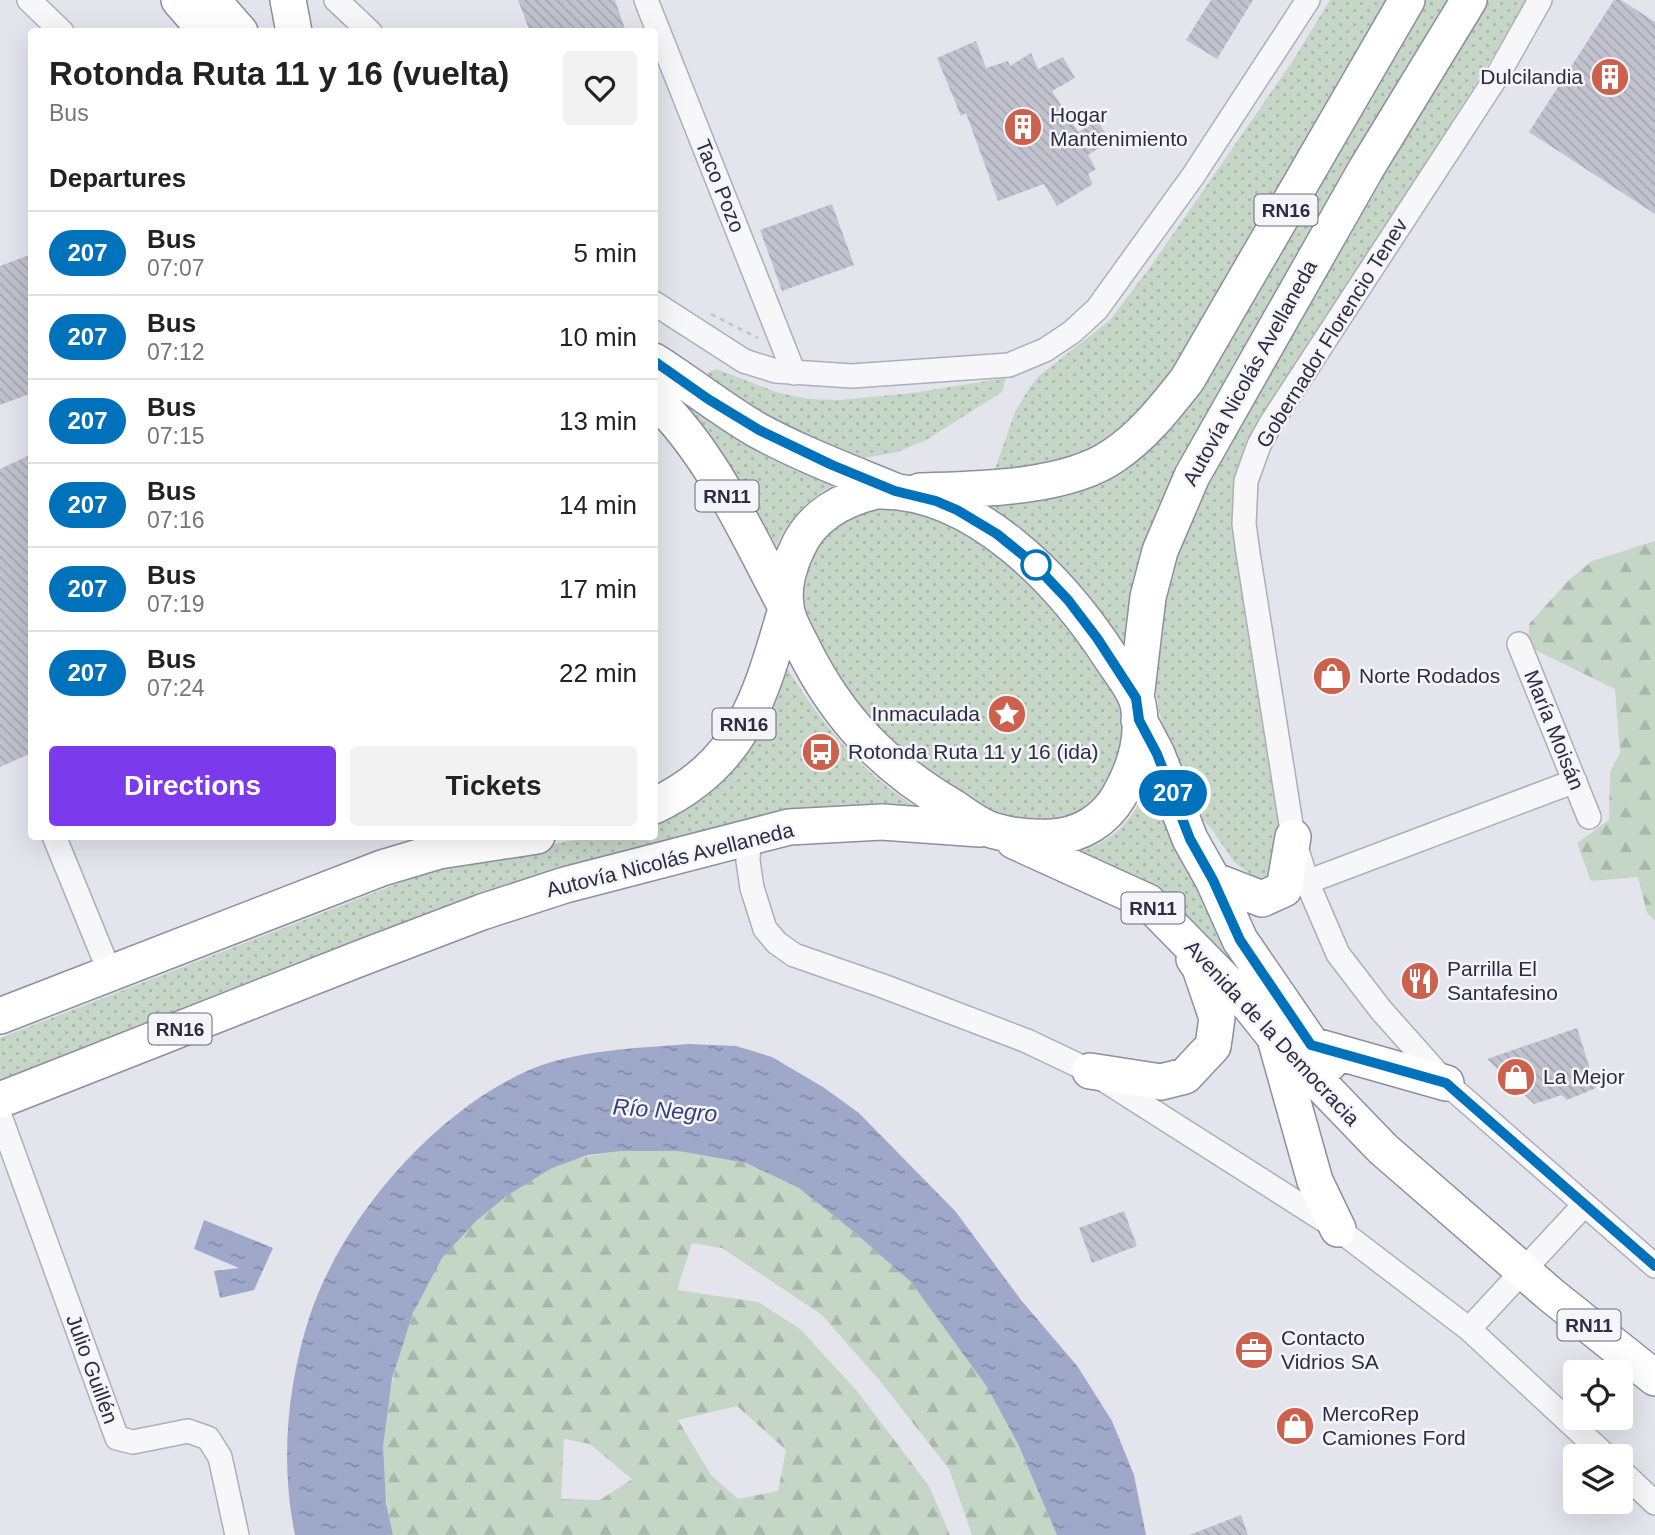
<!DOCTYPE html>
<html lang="en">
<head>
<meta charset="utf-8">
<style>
	:root { --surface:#fff; --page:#f2f2f2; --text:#222; --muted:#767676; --line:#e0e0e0; --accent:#7c3aed }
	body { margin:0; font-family:Helvetica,sans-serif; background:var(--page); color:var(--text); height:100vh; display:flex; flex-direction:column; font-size:26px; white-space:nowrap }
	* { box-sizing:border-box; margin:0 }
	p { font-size:23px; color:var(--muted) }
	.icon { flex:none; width:38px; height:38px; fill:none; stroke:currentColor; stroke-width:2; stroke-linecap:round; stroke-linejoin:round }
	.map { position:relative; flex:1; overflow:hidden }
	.panel { position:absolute; left:28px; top:28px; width:630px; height:812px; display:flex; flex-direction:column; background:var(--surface); border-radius:7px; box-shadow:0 7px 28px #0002 }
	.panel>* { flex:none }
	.badge { padding:0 14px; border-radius:23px; font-size:24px; line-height:46px }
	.buttons { position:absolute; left:1563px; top:1360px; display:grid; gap:14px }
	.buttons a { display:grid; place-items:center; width:70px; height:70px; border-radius:7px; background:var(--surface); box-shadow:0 7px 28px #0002; font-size:35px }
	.map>.badge { position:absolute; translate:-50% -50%; box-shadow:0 0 0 4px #fff }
	h2 { padding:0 21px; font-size:26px; line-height:63px }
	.round { display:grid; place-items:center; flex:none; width:74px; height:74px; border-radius:7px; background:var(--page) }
	.summary { display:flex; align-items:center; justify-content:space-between; height:119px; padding:0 21px }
	h1 { font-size:33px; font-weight:600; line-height:52px }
	.action { display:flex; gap:14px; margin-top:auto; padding:14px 21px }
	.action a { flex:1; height:80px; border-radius:7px; background:var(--accent); color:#fff; font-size:28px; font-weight:600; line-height:80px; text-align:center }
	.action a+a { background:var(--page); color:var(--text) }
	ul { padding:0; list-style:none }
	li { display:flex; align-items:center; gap:21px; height:84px; padding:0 21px; border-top:2px solid var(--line) }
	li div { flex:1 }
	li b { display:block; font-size:26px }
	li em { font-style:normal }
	li .badge { min-width:77px; font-weight:700; text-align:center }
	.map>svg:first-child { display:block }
	.grass { fill:url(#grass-dots) }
	.forest { fill:url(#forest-firs); fill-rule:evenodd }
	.water { fill:url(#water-ripples) }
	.building { fill:url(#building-back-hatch) }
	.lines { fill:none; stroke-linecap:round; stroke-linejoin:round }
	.minor-casing { stroke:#adaeba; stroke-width:26 }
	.highway-casing { stroke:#8c8ea2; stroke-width:38 }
	.path { stroke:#c2c2cb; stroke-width:2.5; stroke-dasharray:5 5; stroke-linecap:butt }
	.minor { stroke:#f7f7fa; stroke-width:23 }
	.highway { stroke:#fff; stroke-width:35 }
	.line-casing { stroke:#fff; stroke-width:16 }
	.line { stroke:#0072bc; stroke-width:10 }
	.stop-dot { fill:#fff; stroke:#0072bc; stroke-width:3.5 }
	.labels { text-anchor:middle; stroke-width:5; stroke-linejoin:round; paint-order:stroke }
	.shield { fill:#f4f4f9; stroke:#68697a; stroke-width:2 }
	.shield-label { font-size:19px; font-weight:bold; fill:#2c2d44 }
	.poi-label { font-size:21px; fill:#2c2d44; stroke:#f4f4f9; text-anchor:start }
	.street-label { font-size:21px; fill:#2c2d44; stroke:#f4f4f9 }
	.water-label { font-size:23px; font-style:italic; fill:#363f77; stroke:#f4f4f9 }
</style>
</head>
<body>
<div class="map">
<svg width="1655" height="1535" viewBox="0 0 1655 1535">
	<defs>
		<pattern id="grass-dots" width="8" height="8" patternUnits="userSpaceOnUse" patternTransform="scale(1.75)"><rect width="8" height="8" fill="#c5d5c6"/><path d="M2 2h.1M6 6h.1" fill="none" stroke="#a9b7ab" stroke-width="1.8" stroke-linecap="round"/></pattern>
		<pattern id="forest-firs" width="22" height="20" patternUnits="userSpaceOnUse" patternTransform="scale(1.75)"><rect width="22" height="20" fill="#c5d5c6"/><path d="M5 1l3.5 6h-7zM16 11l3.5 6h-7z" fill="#a9b7ab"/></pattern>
		<pattern id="water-ripples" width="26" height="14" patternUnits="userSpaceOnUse" patternTransform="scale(1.75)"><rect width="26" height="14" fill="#a0a8ca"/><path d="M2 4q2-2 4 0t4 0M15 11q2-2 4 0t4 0" fill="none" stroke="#8389a6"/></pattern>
		<pattern id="building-back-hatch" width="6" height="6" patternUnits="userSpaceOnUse" patternTransform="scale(1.75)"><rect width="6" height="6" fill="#c1c2ce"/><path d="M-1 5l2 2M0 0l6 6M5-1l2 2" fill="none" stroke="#a6a7b2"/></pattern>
	</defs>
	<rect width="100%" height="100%" fill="#e4e5ec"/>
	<!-- grass -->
	<path class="grass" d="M1330,0h66l-213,366 -71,74 -48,21 -70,11 21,-60 13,-22 11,-14 71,-56 41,-54 141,-204z
		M1418,0h36l-166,274 -160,383c-40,-79 -88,-108 -158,-157l145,-28z
		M1482,0h44l-35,60 -226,357 -29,124 13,101 18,88 10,62 2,34 6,21 -11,28 -15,3 -9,-4 -16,-12 -23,-34 -11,-11 -31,-69 -10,-37 -6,-41 24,-140z
		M716,369l63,24 31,6 30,1 72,-7 94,-15 -4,14 -76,48 -28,12 -34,6 -32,-9 -34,-16 -82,-45 -9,-15z
		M655,390l38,9 155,80c-38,15 -64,42 -77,80z
		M862,504l48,3 66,28 81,67 56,82 11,35 2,20 -24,59 -41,24 -65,-5 -97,-58 -93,-123 -8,-66 12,-26z
		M785,665c41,65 76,109 142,149l-83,-4 -844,271v-43l420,-163 43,-13 127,-25 64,-1 1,-16z
		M1151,780l129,242 -209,-168c46,-13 60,-32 80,-74z"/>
	<!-- forest -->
	<path class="forest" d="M1655,541v380l-8,-8 -9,-36 -47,4 -14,-38 32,-23 1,-48 10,-19 -5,-64 -86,-42v-23l40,-44 23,-19z
		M621,1151h57l68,12 53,25 55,44 57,50 76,105 31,57 39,91h-85l-23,-66 -69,-88 -58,-66 -100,-67 -30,-5 -15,47 81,12 42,27 57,62 72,95 21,49h-557c-6,-29 -12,-61 -10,-90 3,-56 27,-141 59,-187 23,-33 75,-75 111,-91 22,-9 44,-13 68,-16zM737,1406l49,44 -8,41 -40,8 -27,-24 -33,-55zM564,1439l26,5 42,35 -32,21 -39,-1z"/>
	<!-- water -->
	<path class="water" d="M689,1044l47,2 36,11 51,30 36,26 97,99 65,88 57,67 34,54 22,54 12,60h-89l-39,-91 -31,-57 -76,-105 -57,-50 -55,-44 -53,-25 -68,-12h-57l-33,4 -36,13 -44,27 -32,26 -34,37 -29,55 -21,66 -9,67 3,56 7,33h-98c-15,-72 -8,-150 15,-220 33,-98 124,-202 217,-244 47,-21 111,-23 162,-27z
		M204,1220l69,28 -19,42 -34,8 -6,-27 25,-3 -45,-19z"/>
	<!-- building -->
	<path class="building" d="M518,0h97l11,32h-96z
		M1211,0h42l-36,59 -31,-19z
		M1614,0h7l34,22v192l-126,-82z
		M976,41l10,27 22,-7 2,5 21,-13 7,16 25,-12 12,21 -23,13 26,41 20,-11 12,20 -22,14 8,14 -8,5 5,10 -36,22 -13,-22 -46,17 -32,-88 -5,3 -24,-58z
		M832,204l22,61 -72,26 -22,-61z
		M32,254v139l-32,12v-139z
		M32,454v299l-32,14v-298z
		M1577,1028l19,60 -29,12 -5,-5 -28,9 -47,-45z
		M1124,1211l13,35 -45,17 -13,-35z
		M1241,1515l7,20h-59z"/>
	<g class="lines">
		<!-- minor casing -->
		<g class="minor-casing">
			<path id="minor" d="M29,0l33,32
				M336,0l34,32
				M646,0l148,373
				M1540,0l-41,73 -228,350 -12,22 -13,36 -2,43 4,29 45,284 14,45 31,72 43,56 65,73 209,183
				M654,303l90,58 32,10 76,5 157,-11 36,-15 27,-18 25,-23 96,-133 115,-176
				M1519,644l70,173
				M54,836l56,137
				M749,837l-1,24 4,27 13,41 12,14 17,12 89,31 144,55 63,30 248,158 131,100 137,127
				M1307,882l268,-101
				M0,1116l117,322 16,4 55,-11 20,7 12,19 17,78
				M1469,1329l115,-124
				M1620,1470l35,33"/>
		</g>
		<!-- highway casing -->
		<g class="highway-casing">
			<path id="highway" d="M179,0l28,32
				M212,0l28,32
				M288,0l6,32
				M654,361c35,22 67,48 103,69 44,24 92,42 138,61
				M654,398c59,57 93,136 131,207
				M876,491c98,-3 186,91 235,167 9,14 23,30 27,46 7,33 -3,64 -19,92 -14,24 -38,39 -66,41 -18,1 -41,-1 -58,-6 -15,-4 -30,-16 -42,-24 -67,-39 -114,-87 -149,-157 -6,-13 -17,-29 -18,-44 -3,-19 3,-41 11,-57 14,-33 46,-50 79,-58z
				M920,491c56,-2 145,-2 193,-35 30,-20 51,-47 74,-76l220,-380
				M1136,698l12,-101 12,-46 32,-75 174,-307 103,-169
				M1139,720l18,34 33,85 23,41 27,60 72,105 17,19
				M654,806c90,-43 106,-109 132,-197
				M1014,841l134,61 101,103 24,30 110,114 168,146 104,83
				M1213,880l49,19 22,-10 9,-52
				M0,1016l382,-148 57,-17 98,-15
				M1276,1042l39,139 23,48
				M1312,1045l134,38
				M1090,1071l71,11 24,-6 28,-30 4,-28 -17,-50 -6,-9
				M0,1100l361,-142 121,-46 83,-27 224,-58 93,-5 98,7"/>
		</g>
		<!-- path -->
		<path class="path" d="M654,278l6,5
			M711,314l47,24"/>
		<!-- minor -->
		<use href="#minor" class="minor"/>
		<!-- highway -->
		<use href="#highway" class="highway"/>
	</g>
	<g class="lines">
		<!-- line casing -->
		<g class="line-casing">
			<path id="line" d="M654,361l54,38 51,31 73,35 63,26 41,10 21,9 40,24 37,30 34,36 29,38 39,60 3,22 18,34 33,85 23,41 27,60 71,105 135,38 209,183"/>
		</g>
		<!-- line -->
		<use href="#line" class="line"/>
	</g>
	<!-- icons -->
	<defs>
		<g id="building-disc" transform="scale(2.0125)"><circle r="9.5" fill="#cc624d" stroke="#f4f4f9"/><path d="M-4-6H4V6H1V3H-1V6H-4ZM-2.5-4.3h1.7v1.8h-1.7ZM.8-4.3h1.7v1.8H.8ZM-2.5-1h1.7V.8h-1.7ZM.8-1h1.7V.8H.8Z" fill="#fff"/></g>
		<g id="shop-disc" transform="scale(2.0125)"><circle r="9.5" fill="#cc624d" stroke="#f4f4f9"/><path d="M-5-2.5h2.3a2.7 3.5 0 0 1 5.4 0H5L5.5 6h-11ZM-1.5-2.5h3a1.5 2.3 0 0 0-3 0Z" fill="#fff"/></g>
		<g id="sight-disc" transform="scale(2.0125)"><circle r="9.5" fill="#cc624d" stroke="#f4f4f9"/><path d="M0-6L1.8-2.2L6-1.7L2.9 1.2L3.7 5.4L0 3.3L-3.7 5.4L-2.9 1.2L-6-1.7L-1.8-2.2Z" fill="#fff"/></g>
		<g id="bus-disc" transform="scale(2.0125)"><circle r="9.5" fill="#cc624d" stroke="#f4f4f9"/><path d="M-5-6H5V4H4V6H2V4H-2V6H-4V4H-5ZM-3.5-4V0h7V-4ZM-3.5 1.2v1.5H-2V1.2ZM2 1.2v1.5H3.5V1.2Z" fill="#fff"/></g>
		<g id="restaurant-disc" transform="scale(2.0125)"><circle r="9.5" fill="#cc624d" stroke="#f4f4f9"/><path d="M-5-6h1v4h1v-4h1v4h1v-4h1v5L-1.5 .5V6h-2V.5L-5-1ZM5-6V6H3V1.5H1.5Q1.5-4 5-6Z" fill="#fff"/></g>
		<g id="office-disc" transform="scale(2.0125)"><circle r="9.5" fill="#cc624d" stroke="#f4f4f9"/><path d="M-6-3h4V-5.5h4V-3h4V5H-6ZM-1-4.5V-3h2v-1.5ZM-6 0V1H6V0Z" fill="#fff"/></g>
	</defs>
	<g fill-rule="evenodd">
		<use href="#building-disc" x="1610" y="77"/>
		<use href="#building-disc" x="1023" y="127"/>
		<use href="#shop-disc" x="1332" y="676"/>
		<use href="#sight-disc" x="1007" y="714"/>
		<use href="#bus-disc" x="821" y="752"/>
		<use href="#restaurant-disc" x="1420" y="981"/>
		<use href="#shop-disc" x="1516" y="1077"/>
		<use href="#office-disc" x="1254" y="1350"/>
		<use href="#shop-disc" x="1295" y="1426"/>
	</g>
	<!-- markers -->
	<circle class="stop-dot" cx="1036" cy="565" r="14"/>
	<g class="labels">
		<!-- shield labels -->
		<g class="shield">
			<rect x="1254.5" y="194.5" width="63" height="31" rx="5"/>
			<rect x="695.5" y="480.5" width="63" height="31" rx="5"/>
			<rect x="712.5" y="708.5" width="63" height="31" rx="5"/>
			<rect x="1121.5" y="892.5" width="63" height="31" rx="5"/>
			<rect x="148.5" y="1013.5" width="63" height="31" rx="5"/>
			<rect x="1557.5" y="1309.5" width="63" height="31" rx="5"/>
		</g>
		<g class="shield-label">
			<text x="1286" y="217">RN16</text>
			<text x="727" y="503">RN11</text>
			<text x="744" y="731">RN16</text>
			<text x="1153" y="915">RN11</text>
			<text x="180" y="1036">RN16</text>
			<text x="1589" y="1332">RN11</text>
		</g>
		<!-- poi labels -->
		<g class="poi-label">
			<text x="1583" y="84" text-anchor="end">Dulcilandia</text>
			<text x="1050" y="122">Hogar<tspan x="1050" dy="24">Mantenimiento</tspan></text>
			<text x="1359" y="683">Norte Rodados</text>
			<text x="980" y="721" text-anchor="end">Inmaculada</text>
			<text x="848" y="759">Rotonda Ruta 11 y 16 (ida)</text>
			<text x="1447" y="976">Parrilla El<tspan x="1447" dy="24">Santafesino</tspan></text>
			<text x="1543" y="1084">La Mejor</text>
			<text x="1281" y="1345">Contacto<tspan x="1281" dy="24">Vidrios SA</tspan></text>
			<text x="1322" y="1421">MercoRep<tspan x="1322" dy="24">Camiones Ford</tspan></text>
		</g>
		<!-- street labels -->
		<g class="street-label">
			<text transform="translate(720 186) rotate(68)" y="7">Taco Pozo</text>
			<text transform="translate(1332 333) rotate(-58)" y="7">Gobernador Florencio Tenev</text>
			<text transform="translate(1250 373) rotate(-61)" y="7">Autovía Nicolás Avellaneda</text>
			<text transform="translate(1554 730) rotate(68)" y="7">María Moisán</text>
			<text transform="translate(670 860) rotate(-14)" y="7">Autovía Nicolás Avellaneda</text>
			<text transform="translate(1272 1033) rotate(47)" y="7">Avenida de la Democracia</text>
			<text transform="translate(92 1369) rotate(70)" y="7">Julio Guillén</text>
		</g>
		<!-- water labels -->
		<g class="water-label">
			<text transform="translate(665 1110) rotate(4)" y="8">Río Negro</text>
		</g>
	</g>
</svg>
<div class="buttons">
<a><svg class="icon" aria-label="locate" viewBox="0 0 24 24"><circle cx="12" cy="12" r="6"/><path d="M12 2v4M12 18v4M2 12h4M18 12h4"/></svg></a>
<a><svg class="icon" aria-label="layers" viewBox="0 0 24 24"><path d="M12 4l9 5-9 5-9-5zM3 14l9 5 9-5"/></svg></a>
</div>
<b class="badge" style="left:1173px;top:793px;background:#0072bc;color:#fff">207</b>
<section class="panel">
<div class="summary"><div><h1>Rotonda Ruta 11 y 16 (vuelta)</h1><p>Bus</p></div><a class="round"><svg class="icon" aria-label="heart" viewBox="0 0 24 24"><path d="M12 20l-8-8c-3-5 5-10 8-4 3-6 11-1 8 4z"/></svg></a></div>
<h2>Departures</h2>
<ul>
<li><span class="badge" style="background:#0072bc;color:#fff">207</span><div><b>Bus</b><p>07:07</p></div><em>5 min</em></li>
<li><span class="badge" style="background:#0072bc;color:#fff">207</span><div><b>Bus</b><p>07:12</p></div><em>10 min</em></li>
<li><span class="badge" style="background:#0072bc;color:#fff">207</span><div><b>Bus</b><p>07:15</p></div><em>13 min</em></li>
<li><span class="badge" style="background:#0072bc;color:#fff">207</span><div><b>Bus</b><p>07:16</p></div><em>14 min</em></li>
<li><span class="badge" style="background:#0072bc;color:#fff">207</span><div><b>Bus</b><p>07:19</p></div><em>17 min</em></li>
<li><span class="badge" style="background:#0072bc;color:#fff">207</span><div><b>Bus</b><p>07:24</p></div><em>22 min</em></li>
</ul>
<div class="action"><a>Directions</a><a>Tickets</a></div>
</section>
</div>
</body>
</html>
